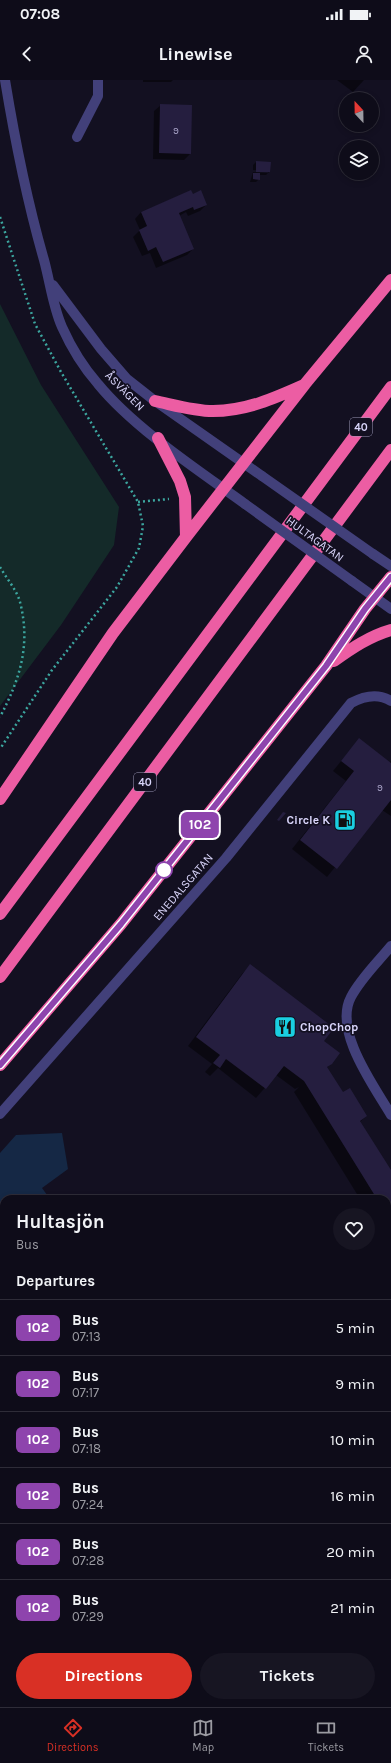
<!DOCTYPE html>
<html lang="en">
<head>
<meta charset="utf-8">
<style>
	:root { --surface:#0e0c19; --page:#171522; --text:#f1f3f6; --muted:#9b9ba2; --line:#2e2c38; --accent:#d93025 }
	body { margin:0; font-family:Karla,sans-serif; background:var(--page); color:var(--text); height:100vh; display:flex; flex-direction:column; font-size:15px; white-space:nowrap }
	* { box-sizing:border-box; margin:0 }
	p { font-size:13px; color:var(--muted) }
	.icon { flex:none; width:22px; height:22px; fill:none; stroke:currentColor; stroke-width:2; stroke-linecap:round; stroke-linejoin:round }
	.map { position:relative; flex:1; overflow:hidden }
	.drawer { position:absolute; left:0px; top:1115px; width:391px; height:512px; display:flex; flex-direction:column; background:var(--surface); border-radius:12px 12px 0 0; box-shadow:0 2px 6px #0003,0 0 0 1px var(--line) }
	.drawer>* { flex:none }
	.badge { padding:0 8px; border-radius:6px; font-size:14px; line-height:26px }
	.needle { width:26px; rotate:338deg }
	.tools { position:absolute; left:339px; top:12px; display:grid; gap:8px }
	.tools a { display:grid; place-items:center; width:40px; height:40px; border-radius:50%; background:var(--surface); box-shadow:0 2px 6px #0003,0 0 0 1px var(--line); font-size:20px }
	.map>.badge { position:absolute; translate:-50% -50%; box-shadow:0 0 0 2px #fff }
	h2 { padding:0 16px; font-size:15px; line-height:36px }
	.round { display:grid; place-items:center; flex:none; width:42px; height:42px; border-radius:21px; background:var(--page) }
	.overview { display:flex; align-items:center; justify-content:space-between; height:68px; padding:0 16px }
	h1 { font-size:19px; font-weight:700; line-height:30px }
	.cta { display:flex; gap:8px; margin-top:auto; padding:8px 16px }
	.cta a { flex:1; height:46px; border-radius:24px; background:var(--accent); color:#fff; font-size:16px; font-weight:700; line-height:46px; text-align:center }
	.cta a+a { background:var(--page); color:var(--text) }
	ul { padding:0; list-style:none }
	li { display:flex; align-items:center; gap:12px; height:56px; padding:0 16px; border-top:1px solid var(--line) }
	li div { flex:1 }
	li b { display:block; font-size:15px }
	li em { font-style:normal }
	li .badge { min-width:44px; font-weight:700; text-align:center }
	.status { display:flex; justify-content:space-between; align-items:center; height:28px; padding:0 20px; background:var(--surface); direction:ltr }
	.status svg { height:11px; fill:currentColor }
	header { display:flex; justify-content:space-between; align-items:center; height:52px; padding:0 16px; background:var(--surface); font-size:18px; font-weight:700 }
	.tab-bar { display:flex; justify-content:space-around; align-items:center; height:56px; border-top:1px solid var(--line); background:var(--surface); font-size:11px; color:var(--muted) }
	.tab-bar a { display:grid; justify-items:center; gap:2px }
	.tab-bar .on { color:var(--accent) }
	.map>svg:first-child { display:block }
	.green { fill:#142a29 }
	.water { fill:#152845 }
	.shadow { fill:#0007 }
	.building { fill:#251e3f }
	.lines { fill:none; stroke-linecap:round; stroke-linejoin:round }
	.path { stroke:#3ca69f; stroke-width:2.5; stroke-dasharray:2 3; stroke-linecap:butt }
	.service { stroke:#42407a; stroke-width:10 }
	.minor { stroke:#42407a; stroke-width:10 }
	.tertiary { stroke:#42407a; stroke-width:10 }
	.motorway { stroke:#ec5da3; stroke-width:12 }
	.tertiary-bridge { stroke:#42407a; stroke-width:10 }
	.line-casing { stroke:#fff; stroke-width:9 }
	.line { stroke:#8e44ad; stroke-width:6 }
	.stop-dot { fill:#fff; stroke:#8e44ad; stroke-width:2 }
	.labels { text-anchor:middle; stroke-width:3.5; stroke-linejoin:round; paint-order:stroke }
	.number-label { font-size:10px; fill:#aca7cb }
	.shield { fill:#131021; stroke:#9e9ab9; stroke-width:1 }
	.shield-label { font-size:11px; font-weight:bold; fill:#d9d5fa }
	.street-label { font-size:12px; fill:#d9d5fa; stroke:#131021 }
	.poi-label { font-size:12px; font-weight:bold; fill:#d9d5fa; stroke:#131021; text-anchor:end }
</style>
</head>
<body>
<div class="status"><b>07:08</b><svg viewBox="0 0 49 12"><path d="M0 12V9h3v3zM5 12V6h3v6zM10 12V3h3v9zM15 12V0h3v12zM26 1h20v11H26zM47 4h2v5h-2z"/></svg></div>
<header><svg class="icon" aria-label="back" viewBox="0 0 24 24"><path d="M15 5l-7 7 7 7"/></svg>Linewise<svg class="icon" aria-label="person" viewBox="0 0 24 24"><circle cx="12" cy="8" r="4"/><path d="M4 21q1-7 8-7t8 7"/></svg></header>
<div class="map">
<svg width="391" height="1627" viewBox="0 0 391 1627">
	<rect width="100%" height="100%" fill="#131021"/>
	<!-- green -->
	<path class="green" d="M0,224l41,81 78,122 -5,38 -53,80 -61,81z
		M391,1465v162h-155l5,-4h146v-154z"/>
	<!-- water -->
	<path class="water" d="M62,1053l6,36 -26,19 8,11h-46v417l-4,5v-468l16,-18z"/>
	<!-- shadow -->
	<path class="shadow" d="M143,0h30l-2,2h-28z
		M337,0h27l-11,12z
		M161,25l29,49 -6,6 -31,-1 1,-48z
		M256,82l13,10 -3,3h-7v4l-3,3h-6l3,-10 15,1v-2l-15,-1v-5z
		M191,111l1,4 14,10 -6,6 -12,5 -2,-4 -7,4 14,33 -6,6 -31,13 -6,-15 -8,3 -9,-19 7,-7 -5,-11 6,-7z
		M359,659l30,24 2,-2v55l-9,-6 -55,67 -35,-28 54,-68 -13,-10z
		M250,886l72,75 9,23 -5,4 16,26 24,22 -6,6 31,50v76l-4,-6v-43h-27l-66,-107 5,-5 -4,2 -19,-14 -20,23 -38,-30 -8,8 -5,-4 7,-8 -24,-18 54,-72z"/>
	<!-- building -->
	<path class="building" d="M160,24l32,1 -1,49 -32,-1z
		M256,81l15,1 -1,10h-14z
		M253,93h7v7l-7,-1z
		M191,110l2,4 8,-4 6,15 -13,5 -1,-3 -14,6 15,36 -31,13 -7,-15 -8,4 -9,-21 8,-4 -6,-14z
		M359,658l32,25v37l-54,69 -37,-29 54,-69 -13,-10z
		M283,732l3,1 -7,8 -2,-1z
		M250,884l84,64 -10,13 16,12 -8,11 -5,3 16,25 7,-4 17,28 -7,5 31,49v51l-4,-6v-16h-10l-73,-118 -20,-15 -18,23 -40,-30 -6,9 -7,-5 7,-8 -24,-18z"/>
	<g class="lines">
		<!-- path -->
		<path class="path" d="M0,137l35,107 26,48 77,130 5,24 -4,22 -22,39 -65,83 -52,79
			M138,422l31,-3
			M0,487c6,11 17,23 20,35 11,43 0,77 -20,115
			M387,1437l4,-3
			M196,1627l6,-4"/>
		<!-- service -->
		<path class="service" d="M391,866c-13,16 -30,32 -40,51 -18,34 23,89 40,118"/>
		<!-- minor -->
		<path class="minor" d="M77,57l21,-41v-16"/>
		<!-- tertiary -->
		<path class="tertiary" d="M5,0c10,61 22,121 39,180 6,22 9,47 18,67 9,20 21,40 36,57 36,44 100,86 147,120
			M53,205l48,64 26,30 28,22 107,75
			M373,474l18,12
			M352,501l39,28
			M0,1034l226,-256 125,-155c13,-7 27,-10 40,-2"/>
		<!-- motorway -->
		<path class="motorway" d="M155,321c19,4 39,10 58,10 33,0 62,-13 91,-26
			M158,358l22,43 5,16 1,40
			M334,581c18,-13 36,-25 57,-31
			M0,719l113,-166 73,-96 119,-153 86,-104
			M0,834l391,-527
			M0,897l391,-527
			M0,985l121,-141 205,-258 39,-57 26,-32"/>
		<!-- tertiary-bridge -->
		<path class="tertiary-bridge" d="M262,396l111,78
			M245,424l107,77"/>
	</g>
	<g class="lines">
		<!-- line casing -->
		<g class="line-casing">
			<path id="line" d="M0,985l121,-141 205,-258 39,-57 26,-32"/>
		</g>
		<!-- line -->
		<use href="#line" class="line"/>
	</g>
	<!-- icons -->
	<defs>
		<g id="fuel-square" transform="scale(1.15)"><rect x="-9" y="-9" width="18" height="18" rx="4" fill="#1acee0" stroke="#131021"/><path d="M-5.5-6h7V0h2V4h1.3V-2.5L3-4.5l.8-.8L6-3V5H2.5V1h-1V6h-7ZM-4.2-4.7v3.2H.2V-4.7Z" fill="#111"/></g>
		<g id="restaurant-square" transform="scale(1.15)"><rect x="-9" y="-9" width="18" height="18" rx="4" fill="#1acee0" stroke="#131021"/><path d="M-5-6h1v4h1v-4h1v4h1v-4h1v5L-1.5 .5V6h-2V.5L-5-1ZM5-6V6H3V1.5H1.5Q1.5-4 5-6Z" fill="#111"/></g>
	</defs>
	<g fill-rule="evenodd">
		<use href="#fuel-square" x="345" y="740"/>
		<use href="#restaurant-square" x="285" y="947"/>
	</g>
	<!-- markers -->
	<circle class="stop-dot" cx="164" cy="790" r="8"/>
	<g class="labels">
		<!-- number labels -->
		<g class="number-label">
			<text x="176" y="54">9</text>
			<text x="380" y="711">9</text>
		</g>
		<!-- shield labels -->
		<g class="shield">
			<rect x="350" y="338" width="22" height="18" rx="3"/>
			<rect x="134" y="693" width="22" height="18" rx="3"/>
		</g>
		<g class="shield-label">
			<text x="361" y="351">40</text>
			<text x="145" y="706">40</text>
		</g>
		<!-- street labels -->
		<g class="street-label">
			<text transform="translate(125 311) rotate(45)" y="4">ÅSVÄGEN</text>
			<text transform="translate(315 459) rotate(36)" y="4">HULTAGATAN</text>
			<text transform="translate(183 807) rotate(-49)" y="4">ENEDALSGATAN</text>
		</g>
		<!-- poi labels -->
		<g class="poi-label">
			<text x="330" y="744">Circle K</text>
			<text x="300" y="951" text-anchor="start">ChopChop</text>
		</g>
	</g>
</svg>
<div class="tools">
<a><svg class="needle" viewBox="-14 -14 28 28"><path d="M0-13l5 13h-10z" fill="#e53935"/><path d="M0 13l5-13h-10z" fill="#9b9ba2"/></svg></a>
<a><svg class="icon" aria-label="layers" viewBox="0 0 24 24"><path d="M12 4l9 5-9 5-9-5zM3 14l9 5 9-5"/></svg></a>
</div>
<b class="badge" style="left:200px;top:745px;background:#8e44ad;color:#fff">102</b>
<section class="drawer">
<div class="overview"><div><h1>Hultasjön</h1><p>Bus</p></div><a class="round"><svg class="icon" aria-label="heart" viewBox="0 0 24 24"><path d="M12 20l-8-8c-3-5 5-10 8-4 3-6 11-1 8 4z"/></svg></a></div>
<h2>Departures</h2>
<ul>
<li><span class="badge" style="background:#8e44ad;color:#fff">102</span><div><b>Bus</b><p>07:13</p></div><em>5 min</em></li>
<li><span class="badge" style="background:#8e44ad;color:#fff">102</span><div><b>Bus</b><p>07:17</p></div><em>9 min</em></li>
<li><span class="badge" style="background:#8e44ad;color:#fff">102</span><div><b>Bus</b><p>07:18</p></div><em>10 min</em></li>
<li><span class="badge" style="background:#8e44ad;color:#fff">102</span><div><b>Bus</b><p>07:24</p></div><em>16 min</em></li>
<li><span class="badge" style="background:#8e44ad;color:#fff">102</span><div><b>Bus</b><p>07:28</p></div><em>20 min</em></li>
<li><span class="badge" style="background:#8e44ad;color:#fff">102</span><div><b>Bus</b><p>07:29</p></div><em>21 min</em></li>
</ul>
<div class="cta"><a>Directions</a><a>Tickets</a></div>
</section>
</div>
<nav class="tab-bar">
<a class="on"><svg class="icon" aria-label="directions" viewBox="0 0 24 24"><path d="M12 3l9 9-9 9-9-9zM9 14v-3h6M13 9l2 2-2 2"/></svg>Directions</a>
<a><svg class="icon" aria-label="map" viewBox="0 0 24 24"><path d="M3 6l6-2 6 2 6-2v14l-6 2-6-2-6 2zM9 4v14M15 6v14"/></svg>Map</a>
<a><svg class="icon" aria-label="tickets" viewBox="0 0 24 24"><path d="M3 7h18v10H3zM15 7v10"/></svg>Tickets</a>
</nav>
</body>
</html>
